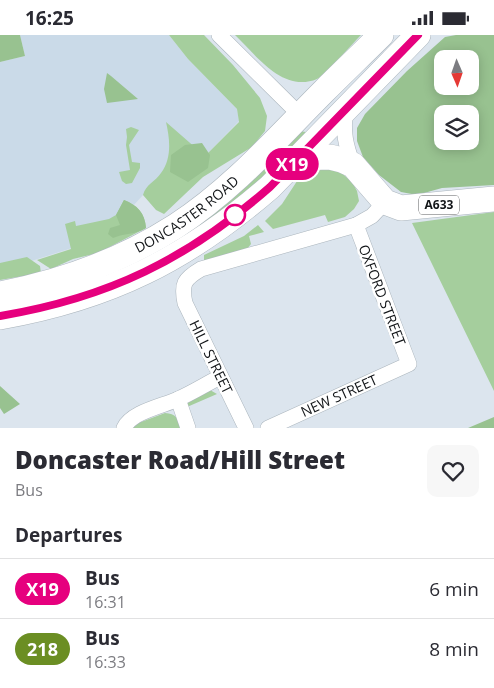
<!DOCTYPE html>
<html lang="en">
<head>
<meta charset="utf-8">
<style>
	:root { --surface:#fff; --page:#f7f7f7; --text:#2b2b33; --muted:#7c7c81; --line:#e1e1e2 }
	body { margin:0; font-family:"Open Sans",sans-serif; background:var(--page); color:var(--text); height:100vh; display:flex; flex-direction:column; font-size:19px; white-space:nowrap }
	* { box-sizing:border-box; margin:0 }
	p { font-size:16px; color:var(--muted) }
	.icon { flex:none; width:28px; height:28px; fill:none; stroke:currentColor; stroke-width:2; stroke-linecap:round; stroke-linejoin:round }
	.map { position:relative; height:393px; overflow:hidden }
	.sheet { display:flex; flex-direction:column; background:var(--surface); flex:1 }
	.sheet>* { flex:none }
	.badge { padding:0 10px; border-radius:16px; font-size:18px; line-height:32px }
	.needle { width:32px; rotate:178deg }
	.tools { position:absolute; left:434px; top:15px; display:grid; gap:10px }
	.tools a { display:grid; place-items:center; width:45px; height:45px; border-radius:10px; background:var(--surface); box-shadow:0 2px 12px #0003; font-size:25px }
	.map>.badge { position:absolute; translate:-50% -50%; box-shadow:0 0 0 2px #fff }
	h2 { padding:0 15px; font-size:19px; line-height:45px }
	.round { display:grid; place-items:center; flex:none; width:52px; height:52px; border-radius:10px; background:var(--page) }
	.overview { display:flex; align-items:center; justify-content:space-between; height:85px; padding:0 15px }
	h1 { font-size:24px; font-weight:800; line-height:38px }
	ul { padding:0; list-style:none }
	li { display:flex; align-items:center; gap:15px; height:60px; padding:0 15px; border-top:1px solid var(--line) }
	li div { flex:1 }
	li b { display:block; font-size:19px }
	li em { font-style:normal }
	li .badge { min-width:55px; font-weight:700; text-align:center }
	.status { display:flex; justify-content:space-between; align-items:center; height:35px; padding:0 25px; background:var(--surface); direction:ltr }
	.status svg { height:14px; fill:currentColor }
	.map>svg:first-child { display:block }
	.built { fill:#cadae8 }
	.green { fill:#a5ce9d }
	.forest { fill:#98c290; fill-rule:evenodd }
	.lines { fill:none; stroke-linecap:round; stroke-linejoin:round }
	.minor-casing { stroke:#abb5bd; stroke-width:16 }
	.trunk-casing { stroke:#abb5bd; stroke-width:26 }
	.minor { stroke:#fff; stroke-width:15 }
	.trunk { stroke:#fff; stroke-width:25 }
	.line-casing { stroke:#fff; stroke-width:11 }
	.line { stroke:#e6007e; stroke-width:8 }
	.stop-dot { fill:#fff; stroke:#e6007e; stroke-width:2.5 }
	.labels { text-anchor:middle; stroke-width:5; stroke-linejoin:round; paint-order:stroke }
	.shield { fill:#fff; stroke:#595b5d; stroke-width:1 }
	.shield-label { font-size:12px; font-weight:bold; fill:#121518 }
	.street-label { font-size:14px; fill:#121518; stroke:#fff }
</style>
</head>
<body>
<div class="status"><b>16:25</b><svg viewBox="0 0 49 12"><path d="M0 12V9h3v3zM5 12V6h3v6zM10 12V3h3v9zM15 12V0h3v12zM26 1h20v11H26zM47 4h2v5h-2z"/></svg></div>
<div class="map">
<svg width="494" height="393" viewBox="0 0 494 393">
	<rect width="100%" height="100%" fill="#dce5ee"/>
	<!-- built -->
	<path class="built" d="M20,0h149l19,24 49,50 2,12 -34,35 -62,39 -11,12 -10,25 -122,39v-209l25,-6z"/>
	<!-- green -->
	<path class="green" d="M169,0h35l29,30 27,33 7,18 -2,15 -13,16 -49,30 -39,37 -8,-4 -13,-15c3,-11 12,-13 18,-22 11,-15 9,-33 5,-51l39,34 34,-34 -2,-13 -49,-50z
		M235,0h126c-8,8 -36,40 -44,44 -34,14 -60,-23 -82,-44z
		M131,92l8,3 -10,15 3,17 8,1v5l-8,15 -6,1 -4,-3 -3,-9 11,-2 -4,-25 1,-8 -1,-8z
		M299,96l14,2 -52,52 -75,56 -4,-8z
		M311,133l26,1 15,13 5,9 2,10 -5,8 -9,8 -17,5 -3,-7 -52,14 -8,-8 17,-17 19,-29z
		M124,165c13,5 21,13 22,28l-48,25 -25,6 -22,10 -14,-9 34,-11 -6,-25 10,-3 1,5 33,-7 7,-4z
		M494,177v179l-82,-168z
		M258,190l6,7 -15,4 2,8 -4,5 -43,12v-6l40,-19z
		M27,222l13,9 1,7 -41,7v-17z
		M210,355l7,4 -30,13v-6z
		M165,378c11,1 13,5 17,15h-52l3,-3z"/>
	<!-- forest -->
	<path class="forest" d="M0,0h20l5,21 -25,6z
		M456,0h38v150l-52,3 -25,7 -16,-3 -22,-17 -16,-18 -6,-16v-13l8,-14 42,-43 38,-34zM442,24h28v27h-28zM442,79h28v27h-28z
		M107,38l4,3 27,23 -31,4 -3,-14z
		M202,108l8,12 -2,13 -20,14 -18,-10 1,-17 14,-10z
		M124,165c13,5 21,13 22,28 -11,7 -22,5 -33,10l-5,-4 2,-6 10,-3 -4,-10z
		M0,351l20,18 -16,10 -4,-6z
		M494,382v11h-26z"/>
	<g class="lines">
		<!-- minor casing -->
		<g class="minor-casing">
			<g id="minor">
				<path d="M219,0l82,81"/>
				<path d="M346,76c-4,20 0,35 7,54"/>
				<path d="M178,364l10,29"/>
				<path d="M124,393c7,-16 39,-22 54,-29 14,-6 28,-15 42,-22"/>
				<path d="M246,393l-61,-125c-4,-19 -1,-24 16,-34l155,-44 16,-9 13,-14"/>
				<path id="s1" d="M268,393l141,-64 -53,-139"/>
			</g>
		</g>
		<!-- trunk casing -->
		<g class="trunk-casing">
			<g id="trunk">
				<path d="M297,123l33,-1 12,3 11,5 32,37 16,6 93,-9"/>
				<path id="s2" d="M0,259c62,-12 123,-34 176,-68 57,-37 101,-88 148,-135 19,-19 38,-37 57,-56"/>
				<path d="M0,282c109,-19 187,-58 270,-130l148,-152"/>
			</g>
		</g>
		<!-- minor -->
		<use href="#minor" class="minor"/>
		<!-- trunk -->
		<use href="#trunk" class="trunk"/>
	</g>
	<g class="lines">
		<!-- line casing -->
		<g class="line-casing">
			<path id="line" d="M0,281c108,-18 188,-57 270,-129l148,-152"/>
		</g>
		<!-- line -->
		<use href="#line" class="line"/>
	</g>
	<!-- markers -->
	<circle class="stop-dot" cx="235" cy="180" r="10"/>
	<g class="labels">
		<!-- shield labels -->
		<rect class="shield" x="419" y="160.5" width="40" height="19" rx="4"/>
		<g class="shield-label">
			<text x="439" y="174">A633</text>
		</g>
		<!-- street labels -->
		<g class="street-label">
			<text dy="5" stroke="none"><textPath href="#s2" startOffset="205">DONCASTER ROAD</textPath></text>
			<text transform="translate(382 260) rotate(69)" y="5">OXFORD STREET</text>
			<text transform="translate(211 322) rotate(64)" y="5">HILL STREET</text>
			<text dy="5" stroke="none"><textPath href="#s1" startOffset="78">NEW STREET</textPath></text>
		</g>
	</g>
</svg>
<div class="tools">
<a><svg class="needle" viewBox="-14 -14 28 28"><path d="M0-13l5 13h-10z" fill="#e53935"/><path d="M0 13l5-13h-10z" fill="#7c7c81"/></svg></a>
<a><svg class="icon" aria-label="layers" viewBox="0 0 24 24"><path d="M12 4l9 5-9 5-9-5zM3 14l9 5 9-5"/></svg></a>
</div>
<b class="badge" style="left:292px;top:129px;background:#e6007e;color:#fff">X19</b>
</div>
<section class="sheet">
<div class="overview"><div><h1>Doncaster Road/Hill Street</h1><p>Bus</p></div><a class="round"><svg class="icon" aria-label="heart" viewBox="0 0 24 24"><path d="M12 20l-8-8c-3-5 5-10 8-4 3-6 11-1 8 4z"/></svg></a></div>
<h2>Departures</h2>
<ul>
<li><span class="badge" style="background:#e6007e;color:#fff">X19</span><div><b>Bus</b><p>16:31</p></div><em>6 min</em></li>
<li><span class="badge" style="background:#6b8e23;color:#fff">218</span><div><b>Bus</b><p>16:33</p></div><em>8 min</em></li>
</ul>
</section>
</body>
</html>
